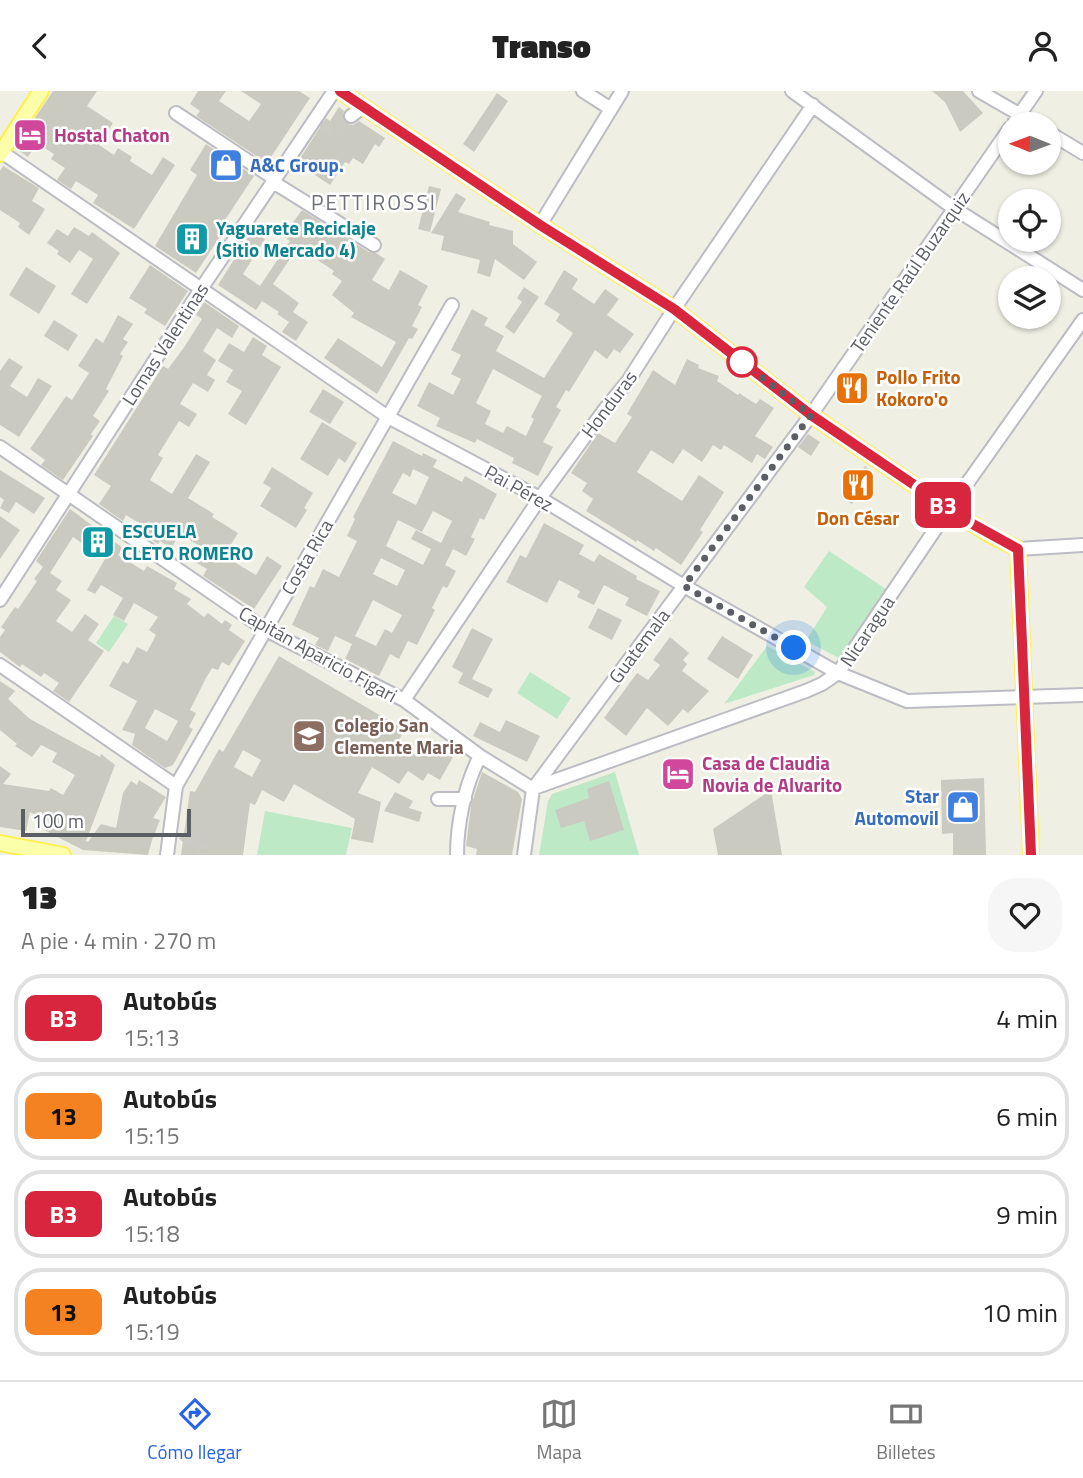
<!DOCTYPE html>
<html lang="es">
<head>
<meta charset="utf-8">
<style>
	:root { --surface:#fff; --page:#f6f6f6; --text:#222; --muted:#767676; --line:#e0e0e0; --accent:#2563eb }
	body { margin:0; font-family:"Titillium Web",sans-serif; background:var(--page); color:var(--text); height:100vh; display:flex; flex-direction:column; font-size:26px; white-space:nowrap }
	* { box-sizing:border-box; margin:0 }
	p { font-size:23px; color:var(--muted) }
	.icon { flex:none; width:38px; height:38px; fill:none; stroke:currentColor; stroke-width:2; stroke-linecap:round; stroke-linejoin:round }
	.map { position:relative; height:764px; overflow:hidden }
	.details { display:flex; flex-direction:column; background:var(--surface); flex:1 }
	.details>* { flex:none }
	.badge { padding:0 14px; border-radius:10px; font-size:24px; line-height:46px }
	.needle { width:46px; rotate:271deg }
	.controls { position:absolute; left:998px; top:21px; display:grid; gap:14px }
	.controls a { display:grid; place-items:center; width:63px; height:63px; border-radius:50%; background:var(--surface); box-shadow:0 2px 5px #0004; font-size:35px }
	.scale { position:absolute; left:21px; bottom:18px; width:170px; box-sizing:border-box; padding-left:7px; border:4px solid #5c5e66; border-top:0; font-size:19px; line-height:24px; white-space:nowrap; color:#5c5e66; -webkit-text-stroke:5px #fff; paint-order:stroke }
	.you { position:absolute; width:35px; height:35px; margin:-18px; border:5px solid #fff; border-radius:50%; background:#1a73e8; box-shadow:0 0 0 10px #1a73e833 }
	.map>.badge { position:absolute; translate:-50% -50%; box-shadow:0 0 0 4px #fff }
	.round { display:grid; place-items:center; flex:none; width:74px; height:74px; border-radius:28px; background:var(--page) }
	.head { display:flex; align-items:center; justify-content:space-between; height:119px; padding:0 21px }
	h1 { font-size:33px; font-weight:800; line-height:52px }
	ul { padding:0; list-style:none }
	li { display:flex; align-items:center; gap:21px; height:88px; margin:0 14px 10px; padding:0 7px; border:4px solid var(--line); border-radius:28px }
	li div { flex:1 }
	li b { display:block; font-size:26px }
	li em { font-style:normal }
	li .badge { min-width:77px; font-weight:700; text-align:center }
	header { display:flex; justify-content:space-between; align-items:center; height:91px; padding:0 21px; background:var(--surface); font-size:32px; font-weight:800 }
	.tab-bar { display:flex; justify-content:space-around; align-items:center; height:98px; border-top:2px solid var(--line); background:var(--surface); font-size:19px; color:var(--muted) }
	.tab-bar a { display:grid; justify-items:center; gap:4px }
	.tab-bar .selected { color:var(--accent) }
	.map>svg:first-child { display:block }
	.green { fill:#bee9c6 }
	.building { fill:#cbcac1; fill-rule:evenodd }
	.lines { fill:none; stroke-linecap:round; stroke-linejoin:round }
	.minor-tunnel { stroke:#cbcbc4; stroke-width:12; stroke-dasharray:12 6; stroke-linecap:butt }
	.minor-casing { stroke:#bbbcc4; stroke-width:16 }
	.major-casing { stroke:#feef4f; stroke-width:18 }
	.minor { stroke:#fff; stroke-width:12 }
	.major { stroke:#fcffa9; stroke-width:14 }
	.line-casing { stroke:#fff; stroke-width:16 }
	.line { stroke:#d7263d; stroke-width:10 }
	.walk { stroke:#5c5e66; stroke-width:7; stroke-dasharray:0 12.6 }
	.stop-dot { fill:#fff; stroke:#d7263d; stroke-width:3.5 }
	.labels { text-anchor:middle; stroke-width:5; stroke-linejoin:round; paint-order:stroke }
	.hotel-label { font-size:19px; font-weight:bold; fill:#b23c85; stroke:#fff; text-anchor:start }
	.shop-label { font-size:19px; font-weight:bold; fill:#366cbe; stroke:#fff; text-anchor:start }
	.culture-label { font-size:19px; font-weight:bold; fill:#0d838f; stroke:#fff; text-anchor:start }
	.street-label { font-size:19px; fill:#5c5e66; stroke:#fff }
	.food-label { font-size:19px; font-weight:bold; fill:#c56008; stroke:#fff; text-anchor:start }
	.education-label { font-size:19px; font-weight:bold; fill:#785e54; stroke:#fff; text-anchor:start }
	.neighbourhood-label { font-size:21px; letter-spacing:2px; fill:#6d7078; stroke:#fff }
</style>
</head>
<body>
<header><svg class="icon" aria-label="back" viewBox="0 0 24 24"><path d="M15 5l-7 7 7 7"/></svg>Transo<svg class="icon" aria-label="person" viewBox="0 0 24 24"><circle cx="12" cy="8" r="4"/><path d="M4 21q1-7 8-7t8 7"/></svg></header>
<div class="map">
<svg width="1083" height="764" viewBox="0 0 1083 764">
	<rect width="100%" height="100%" fill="#f0efe4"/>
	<!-- green -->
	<path class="green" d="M829,460l57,38 -47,69 -33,-17 21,-34 -23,-20z
		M114,525l14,8 -19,28 -13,-9z
		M767,555l48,26 -1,3 -90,29z
		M530,581l41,26 -14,21 -40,-26z
		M615,681l24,83h-100l9,-54 4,-7z
		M265,720l87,17 -6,27h-89z"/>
	<!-- building -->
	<path class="building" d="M53,0h44l-10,15 26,17 -14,22 15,10 4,-7 14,9 -2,4 22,14 11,-18 12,8 -41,64 -41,-26 5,-8 -22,-14 -5,8 -14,-9 8,-12 -14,-9 3,-5 -17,-11 -9,14 -13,-9z
		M198,0h28l-7,10 30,20 12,-17 -20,-13h58l11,7 -43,65 -71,-47 4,-5 -10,-7z
		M932,0h31l20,22 -23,19 -15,-30z
		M497,2l11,8 -34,51 -11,-8z
		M339,16l5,4 -2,7 5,6 6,1 6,-4 26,17 -6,9 -4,-3 -12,20 -10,-6 -4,6 -4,-2 -15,23 -33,-22 29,-45 4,3z
		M206,53l48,32 -33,50 4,3 -29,44 -41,-27 42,-71 -7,-5z
		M3,75l36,22 -7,13 13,8 -16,26 -11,-8 2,-4 -20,-13v-39z
		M429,95l12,3 -11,43 -12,-3z
		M456,102l10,6 -8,13 32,10 -1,3 24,6v13l24,18 -13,18 -29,-21 -5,18 -13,-4 3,-13 -39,-10 3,-14 -13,-3z
		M302,119l67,42 7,1 9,6 -13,21 17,10 11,-20 28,16 -10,19 4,2 -10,19 6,3 -6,10 -3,-1 -32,56 -53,-36 14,-20 44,29 14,-25 -45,-25 3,-4 -22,-18 10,-14 -10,-7 2,-3 -36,-24 -25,37 26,19 -6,9 15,10 -12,19 -14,-9 7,-10 -12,-8 2,-2 -17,-11 -6,9 -38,-25 34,-54 13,8 -22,35 17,12 30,-45 -7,-5z
		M74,136l15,9 3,-4 28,21 -33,51 -16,-10 22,-35 -14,-9 -9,13 -13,-9 2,-3 -12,-8 10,-14 11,7z
		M150,174l38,26 -23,35 -21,-13 3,-4 -18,-11z
		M26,176l30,19 -17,28 -30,-19z
		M564,179l14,9 -6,10 22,15 11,-15 14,10 -12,16 27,19 -14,19 -6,-4 -7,10 -12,-9 -26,42 -3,-2 -10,17 5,3 -18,32 10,5 -15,29 -26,-13 2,-5 -37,-19 -2,4 -39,-17 4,-8 -23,-12 12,-24 24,13 8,-16 -10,-5 10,-19 -10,-5 21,-41 16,9 -4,7 20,11 -8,15 48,27 29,-45 -17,-12 4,-7 -16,-10zM493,278l49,27 -11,21 3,2 -8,17 -19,-10 -4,7 -18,-9 6,-13 -15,-8z
		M524,196l15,10 -25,37 -9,-7 17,-25 -5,-4z
		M204,211l35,24 -7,12 -15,-10 -14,23 13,9 -9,15 8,5 -7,12 -15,-9 -13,21 17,10 -8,13 -10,-6 -21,34 5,3 -13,22 22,14 24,-40 14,8 -22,36 26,16 -2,3 26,16 -14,23 32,19 11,-19 15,10 -28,43 -51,-33 4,-7 -12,-7 8,-14 -23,-14 -9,14 -11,-7 -2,3 -20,-13 4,-6 -16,-10 -3,6 -24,-17 12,-18 -17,-11 69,-109 5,3 17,-23 17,-27 -6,-4z
		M118,224l15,9 -10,15 5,3 -8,12 3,2 -17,33 3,2 -16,25 7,5 -9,13 2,2 -30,44 -22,-15 4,-5 -15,-11 36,-53 6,4 17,-27 -11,-7 18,-28 7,5z
		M54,229l24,15 -10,16 -24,-15z
		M253,246l14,9 -5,9 19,12 -35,58 -18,-11 14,-23 -16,-9 7,-12 -15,-9 11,-18 15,9z
		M9,267l14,9 -13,19 17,11 11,-19 14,8 -33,51 -19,-12v-54z
		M687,268l12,6 -1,3 21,8 -2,5 21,14 1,-2 17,11 4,-5 14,9 -19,28 18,11 -8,12 -8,-5 -5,9 -28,-18 -3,5 -8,-5 -11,17 -19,-13 -10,15 -22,-14 -14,22 45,29 17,-26 25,17 -24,38 3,2 -22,33 -25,-17 -2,3 -17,-11 -1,2 -50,-31 7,-12 -11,-8 5,-8 -16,-10 27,-40 17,10 17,-26 -5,-3 26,-44 22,15z
		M855,280l11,8 -18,26 -11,-7z
		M323,298l21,13 -14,22 -21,-12z
		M322,331l35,21 -12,20 -6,-5 -11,18 -28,-17z
		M808,343l12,8 -9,14 -13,-9z
		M393,350l29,15 1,-3 14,7 -4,7 29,15 3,-6 32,18 -13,26 -4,-2 -9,19 4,2 -9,17 -13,-7 -8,16 11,6 -9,17 -4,-2 -11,22 3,2 -18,35 -9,-4 -9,18 -9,-5 -11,22 -34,-17 7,-15 -17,-8 -7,15 -13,-6 4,-7 -27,-13 18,-39 4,2 9,-19 16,8 18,-36 -10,-5 8,-17 -2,-2zM413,378l16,8 -13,28 -24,-12 11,-20 7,4zM433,420l19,10 -11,22 -25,-13 -5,9 20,10 -8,16 -37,-19 12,-26 24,12zM381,467l24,12 -8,16 -24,-12zM373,509l29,15 -10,18 -7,-4 -9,17 -21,-10z
		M865,375l8,6 -21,32 -9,-6z
		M272,376l41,26 -9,15 3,2 -11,18 -36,-22 11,-18 -8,-5z
		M0,379l45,28 -11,16 -18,-12 -7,11 -9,-5 4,-8 -4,-3z
		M70,418l53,39 -5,7 26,16 3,-5 30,17 -3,6 17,10 -4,5 17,13 4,-4 14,11 3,-4 7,5 -3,5 16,11 -16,25 -7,-4 -4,8 -6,-2 -6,10 -16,32 6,3 -7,14 4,2 -20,36 -8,3 -33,-23 3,-11 -13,-4 15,-29 -28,-15 14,-25 5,3 9,-17 10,5 9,-17 -7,-5 9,-13 -24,-14 -10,18 -11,-6 10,-17 -22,-13 -6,9 -8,-4 18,-31 -32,-22 -23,36 12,8 -6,9 15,10 -15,21 16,11 13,-18 14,10 -11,16 16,11 -35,51 -16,-11 6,-8 -15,-10 -3,4 -19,-13 -2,3 -20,-15v-15l5,-7 -4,-3 14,-20 3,2 19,-28 -3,-2 9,-12 -7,-6zM155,618l23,12 -11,20 -22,-13z
		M0,425l20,14 -20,29z
		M544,432l40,22 -5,9 15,8 5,-8 38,22 -1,3 24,12 -13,25 -22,-11 4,-7 -25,-13 -10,20 -17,-8 3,-6 -21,-11 -12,23 -41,-21 14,-27 6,3z
		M598,517l24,12 -10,20 -24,-12z
		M472,537l21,11 -21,40 21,10 -5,9 -30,-15 5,-10 -11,-6z
		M722,545l31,19 -15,24 -31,-20z
		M670,546l19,16 -6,7 4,4 -5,7 27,20 -21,22 -5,-4 -15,17 -21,-18 -21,28 -22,-18 33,-45 11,7 12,-15 -7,-5z
		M279,565l126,74 -8,13 18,12 6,-10 19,11 2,-5 11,6 -13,23 -12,-7 -5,8 -15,-10 -9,13 -27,-17 -14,26 23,9 -8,41 -22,-4 4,-20 -61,-35 -10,18 -22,-12 -7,15 -5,-2 -7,52h-62l9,-64 5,1 24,-43 4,3zM243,659l18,10 -9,17 -18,-10z
		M0,590l15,10 -7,8 22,20 70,38 1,-3 14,11 -29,76 2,1 13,-18 15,4 7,-35 8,-12 6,4 2,-5 27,17 -13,21 7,2 -8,20 -4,15 -65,-5 -39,-20 4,-8 -18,-10 -4,19 -26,-4v-61l11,8 -8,10 46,7 2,-3 12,7 12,-20 -23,-13 5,-9 -16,-8 -9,12 -17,-11 2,-2 -17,-14z
		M506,629l34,16 -13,26 -54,-26 7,-14 20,10z
		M482,681l36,20 4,7 -10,56h-36l1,-6 -11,-3 5,-40z
		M984,687l2,77h-33v-22l-11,1 -1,-54z
		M609,690l15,49 -34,11 -6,-20 -23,7 -6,-18 34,-12 -2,-9z
		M771,699l11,65h-64l-5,-26z
		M395,701l18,9 -4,7 13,4 -3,10 -35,-11z"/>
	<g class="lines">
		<!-- minor-tunnel -->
		<path class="minor-tunnel" d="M320,36l12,2 19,-13
			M183,743l24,21"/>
		<!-- minor casing -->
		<g class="minor-casing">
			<path id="minor" d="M583,0l28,18
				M792,0l160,116 131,83
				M979,0l57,33
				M176,22l99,66
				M351,25l12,-9
				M1015,30l21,-30
				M1048,41l35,21
				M0,60l388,266 152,81 144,88 154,87 69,28 176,-6
				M273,91l101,63
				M540,134l82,-134
				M0,356l266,183 138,70 76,56 53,33
				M1018,458l65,-4
				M0,509l201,-311 133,-198
				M0,574l176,121
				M404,609l136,-202 65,-89 23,-28 46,-72 139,-204
				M534,697l272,-97 16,-7 16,-11 111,-164 134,-189
				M438,708h27
				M167,764l9,-69 276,-481
				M457,764c0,-32 8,-70 23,-99
				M524,764l9,-66 278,-374 199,-287"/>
		</g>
		<!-- major casing -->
		<g class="major-casing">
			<path id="major" d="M340,0l200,134 134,84 137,106 138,94 41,26 28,14 13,306
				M0,63l41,-63
				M0,752l63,12"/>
		</g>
		<!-- minor -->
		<use href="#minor" class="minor"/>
		<!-- major -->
		<use href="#major" class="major"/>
	</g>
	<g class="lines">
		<!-- line casing -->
		<g class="line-casing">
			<path id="line" d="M340,0l200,134 134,84 137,106 158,107 49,27 13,306"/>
		</g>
		<!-- line -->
		<use href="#line" class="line"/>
		<!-- walk -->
		<path class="walk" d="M742,271l-10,-7 79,60 -127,171 110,62"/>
	</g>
	<!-- icons -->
	<defs>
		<g id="hotel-square" transform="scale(1.75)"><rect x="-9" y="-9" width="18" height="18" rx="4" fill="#d1479c" stroke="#fff"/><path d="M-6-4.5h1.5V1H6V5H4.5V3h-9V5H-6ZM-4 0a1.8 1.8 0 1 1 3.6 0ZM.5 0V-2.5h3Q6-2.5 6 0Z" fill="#fff"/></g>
		<g id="shop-square" transform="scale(1.75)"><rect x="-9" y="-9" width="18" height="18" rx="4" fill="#3f7fe0" stroke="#fff"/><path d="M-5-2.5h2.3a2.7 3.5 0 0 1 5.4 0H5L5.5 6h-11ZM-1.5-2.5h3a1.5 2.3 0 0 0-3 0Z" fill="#fff"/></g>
		<g id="building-square" transform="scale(1.75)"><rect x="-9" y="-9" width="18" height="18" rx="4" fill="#0f9aa8" stroke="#fff"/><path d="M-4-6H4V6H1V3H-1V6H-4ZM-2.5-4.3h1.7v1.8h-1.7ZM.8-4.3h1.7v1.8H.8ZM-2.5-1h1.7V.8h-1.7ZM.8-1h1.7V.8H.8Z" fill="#fff"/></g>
		<g id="restaurant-square" transform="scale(1.75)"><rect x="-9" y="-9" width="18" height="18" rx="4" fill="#e8710a" stroke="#fff"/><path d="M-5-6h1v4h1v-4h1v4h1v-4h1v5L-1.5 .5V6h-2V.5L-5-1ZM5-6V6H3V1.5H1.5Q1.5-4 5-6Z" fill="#fff"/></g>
		<g id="school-square" transform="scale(1.75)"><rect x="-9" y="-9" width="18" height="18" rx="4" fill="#8d6e63" stroke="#fff"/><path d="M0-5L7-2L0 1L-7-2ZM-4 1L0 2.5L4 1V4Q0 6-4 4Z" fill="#fff"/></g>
	</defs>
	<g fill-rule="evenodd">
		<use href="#hotel-square" x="30" y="44"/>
		<use href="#shop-square" x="226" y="74"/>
		<use href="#building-square" x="192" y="148"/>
		<use href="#restaurant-square" x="852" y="297"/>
		<use href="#restaurant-square" x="858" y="394"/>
		<use href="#building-square" x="98" y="451"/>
		<use href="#school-square" x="309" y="645"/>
		<use href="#hotel-square" x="678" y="683"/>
		<use href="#shop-square" x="963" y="716"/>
	</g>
	<!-- markers -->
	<circle class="stop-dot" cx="742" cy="271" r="14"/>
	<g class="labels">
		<!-- hotel labels -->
		<g class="hotel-label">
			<text x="54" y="51">Hostal Chaton</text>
			<text x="702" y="679">Casa de Claudia<tspan x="702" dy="22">Novia de Alvarito</tspan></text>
		</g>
		<!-- shop labels -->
		<g class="shop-label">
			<text x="250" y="81">A&amp;C Group.</text>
			<text x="939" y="712" text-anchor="end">Star<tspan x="939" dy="22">Automovil</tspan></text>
		</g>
		<!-- culture labels -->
		<g class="culture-label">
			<text x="216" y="144">Yaguarete Reciclaje<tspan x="216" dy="22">(Sitio Mercado 4)</tspan></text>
			<text x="122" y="447">ESCUELA<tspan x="122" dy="22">CLETO ROMERO</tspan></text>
		</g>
		<!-- street labels -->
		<g class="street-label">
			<text transform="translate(910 181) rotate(-55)" y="7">Teniente Raúl Buzarquiz</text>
			<text transform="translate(165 253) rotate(-57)" y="7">Lomas Valentinas</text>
			<text transform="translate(609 313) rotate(-53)" y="7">Honduras</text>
			<text transform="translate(519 397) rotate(29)" y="7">Pai Pérez</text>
			<text transform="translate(307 466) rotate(-60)" y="7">Costa Rica</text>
			<text transform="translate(867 540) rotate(-56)" y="7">Nicaragua</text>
			<text transform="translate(639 555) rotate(-53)" y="7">Guatemala</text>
			<text transform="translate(318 563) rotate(29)" y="7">Capitán Aparicio Figari</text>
		</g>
		<!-- food labels -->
		<g class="food-label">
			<text x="876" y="293">Pollo Frito<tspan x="876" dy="22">Kokoro'o</tspan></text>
			<text x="858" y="434" text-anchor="middle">Don César</text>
		</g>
		<!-- education labels -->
		<g class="education-label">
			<text x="334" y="641">Colegio San<tspan x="334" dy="22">Clemente Maria</tspan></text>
		</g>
		<!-- neighbourhood labels -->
		<g class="neighbourhood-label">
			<text x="374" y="119">PETTIROSSI</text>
		</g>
	</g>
</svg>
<div class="controls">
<a><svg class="needle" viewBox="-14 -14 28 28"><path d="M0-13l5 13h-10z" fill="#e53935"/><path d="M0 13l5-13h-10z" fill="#767676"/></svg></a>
<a><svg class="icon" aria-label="locate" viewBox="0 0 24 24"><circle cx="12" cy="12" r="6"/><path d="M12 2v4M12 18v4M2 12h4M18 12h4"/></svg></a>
<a><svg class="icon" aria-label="layers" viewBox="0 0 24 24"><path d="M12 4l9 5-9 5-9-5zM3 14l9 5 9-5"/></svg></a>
</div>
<div class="scale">100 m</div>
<div class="you" style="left:794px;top:557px"></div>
<b class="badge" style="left:943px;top:414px;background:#d7263d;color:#fff">B3</b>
</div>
<section class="details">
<div class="head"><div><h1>13</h1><p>A pie · 4 min · 270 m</p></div><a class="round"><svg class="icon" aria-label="heart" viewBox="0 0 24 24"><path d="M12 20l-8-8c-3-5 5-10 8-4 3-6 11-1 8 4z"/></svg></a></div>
<ul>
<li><span class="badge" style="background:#d7263d;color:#fff">B3</span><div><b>Autobús</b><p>15:13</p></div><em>4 min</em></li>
<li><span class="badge" style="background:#f58220;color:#111">13</span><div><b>Autobús</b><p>15:15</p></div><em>6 min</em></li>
<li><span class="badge" style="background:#d7263d;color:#fff">B3</span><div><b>Autobús</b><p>15:18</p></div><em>9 min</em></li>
<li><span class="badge" style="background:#f58220;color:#111">13</span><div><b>Autobús</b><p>15:19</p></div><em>10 min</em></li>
</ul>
</section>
<nav class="tab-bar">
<a class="selected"><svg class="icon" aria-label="directions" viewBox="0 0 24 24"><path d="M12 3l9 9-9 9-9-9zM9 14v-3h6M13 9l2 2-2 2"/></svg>Cómo llegar</a>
<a><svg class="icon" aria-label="map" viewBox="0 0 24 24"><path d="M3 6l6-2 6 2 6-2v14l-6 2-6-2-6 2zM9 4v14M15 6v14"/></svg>Mapa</a>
<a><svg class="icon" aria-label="tickets" viewBox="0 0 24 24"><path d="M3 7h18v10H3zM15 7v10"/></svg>Billetes</a>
</nav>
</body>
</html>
